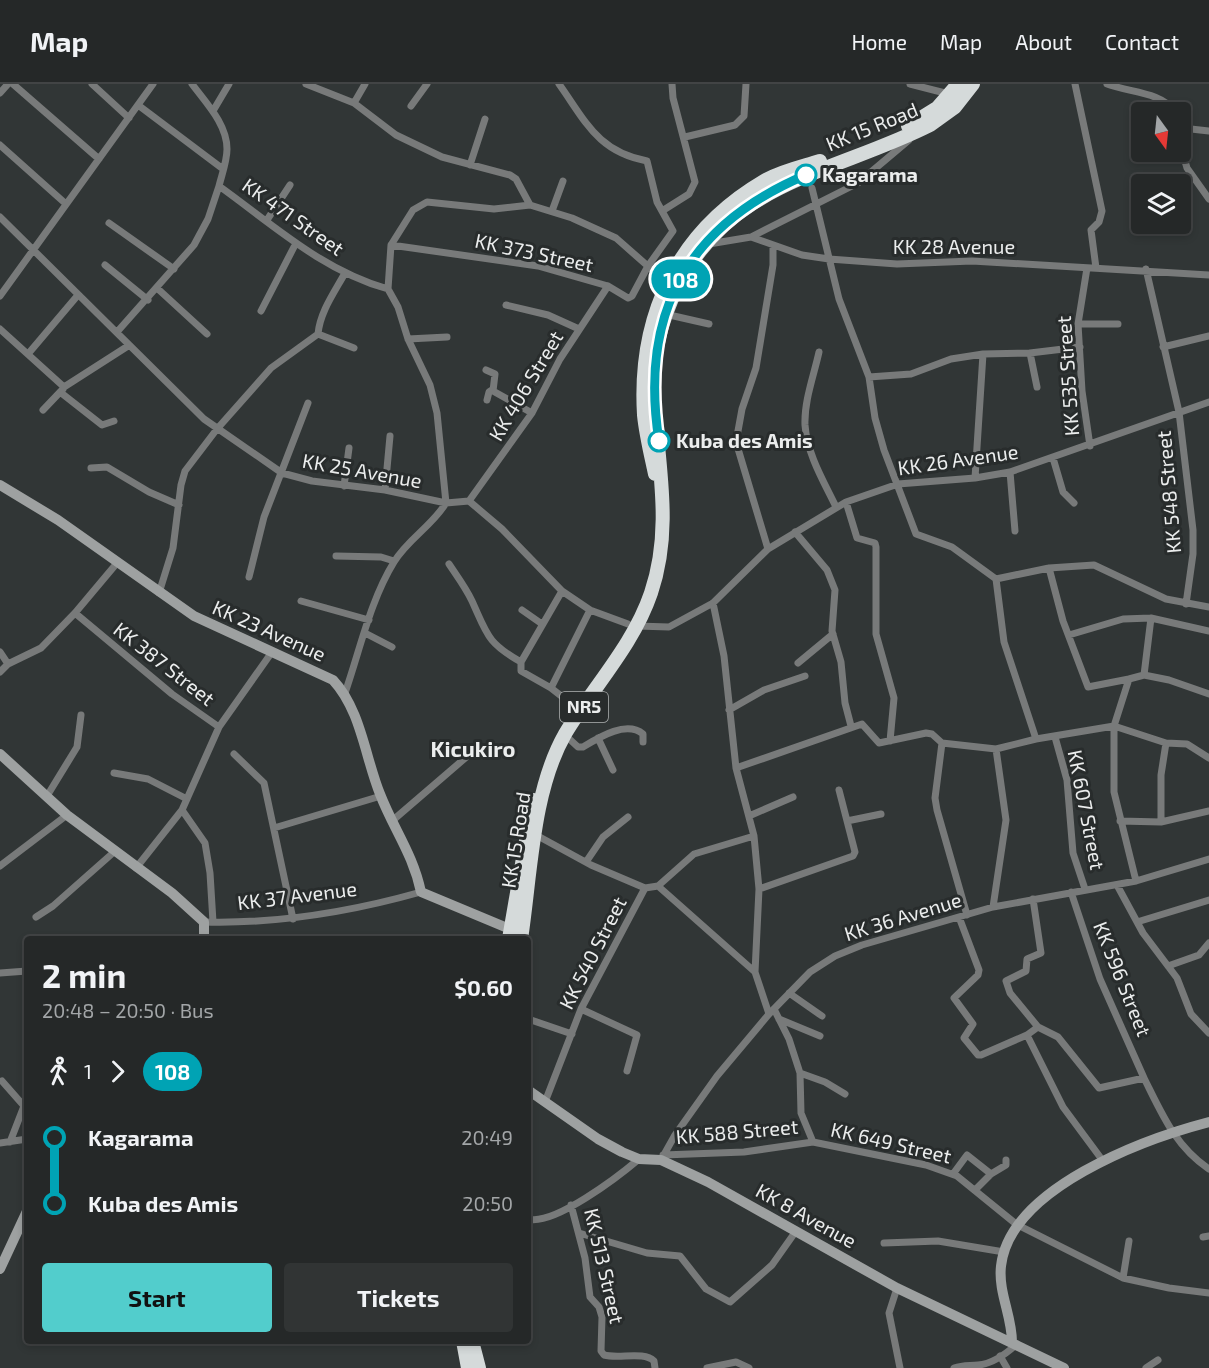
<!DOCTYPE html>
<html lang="en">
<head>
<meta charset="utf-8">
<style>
	:root { --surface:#252828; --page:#313434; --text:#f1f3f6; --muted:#a3a6a8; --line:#424445; --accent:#52cdcc }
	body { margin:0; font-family:"Exo 2",sans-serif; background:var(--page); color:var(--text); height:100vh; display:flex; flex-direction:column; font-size:22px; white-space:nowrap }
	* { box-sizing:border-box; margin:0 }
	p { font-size:20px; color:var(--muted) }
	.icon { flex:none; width:33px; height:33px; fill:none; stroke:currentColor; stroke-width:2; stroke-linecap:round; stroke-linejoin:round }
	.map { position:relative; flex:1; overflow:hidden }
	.details { position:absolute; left:24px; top:852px; width:507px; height:408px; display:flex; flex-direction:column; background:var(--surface); border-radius:6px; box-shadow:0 3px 9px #0003,0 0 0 2px var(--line) }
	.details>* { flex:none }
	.badge { padding:0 12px; border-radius:20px; font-size:21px; line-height:39px }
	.needle { width:39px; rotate:165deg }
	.fabs { position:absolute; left:1131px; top:18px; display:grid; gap:12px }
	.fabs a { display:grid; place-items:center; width:60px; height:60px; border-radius:6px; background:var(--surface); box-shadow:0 3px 9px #0003,0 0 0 2px var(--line); font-size:30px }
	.map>.badge { position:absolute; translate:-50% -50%; box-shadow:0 0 0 3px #fff }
	.legs { display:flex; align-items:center; gap:9px; height:66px; padding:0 18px; font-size:20px }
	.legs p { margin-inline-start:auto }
	.head { display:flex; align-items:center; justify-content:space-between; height:102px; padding:0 18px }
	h1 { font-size:33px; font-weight:700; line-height:45px }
	.button { display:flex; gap:12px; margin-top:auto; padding:12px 18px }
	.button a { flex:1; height:69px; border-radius:6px; background:var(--accent); color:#111; font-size:24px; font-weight:700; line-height:69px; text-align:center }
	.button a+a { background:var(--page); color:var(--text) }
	ul { padding:0 18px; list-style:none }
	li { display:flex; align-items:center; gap:21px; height:66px; font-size:22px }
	li i { display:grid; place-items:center; width:9px; height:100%; margin:0 8px; background:currentColor }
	li i::after { content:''; width:15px; height:15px; margin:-8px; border:4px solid; border-radius:50%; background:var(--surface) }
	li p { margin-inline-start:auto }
	li:first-child i { background:linear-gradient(#0000 50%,currentColor 0) }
	li:last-child i { background:linear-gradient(currentColor 50%,#0000 0) }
	header { display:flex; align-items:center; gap:36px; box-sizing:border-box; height:84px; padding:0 30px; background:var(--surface); border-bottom:2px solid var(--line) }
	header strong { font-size:28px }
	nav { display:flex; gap:33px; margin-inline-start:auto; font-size:21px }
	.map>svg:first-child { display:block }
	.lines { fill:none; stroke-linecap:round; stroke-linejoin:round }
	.street { stroke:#787a7a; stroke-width:7 }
	.secondary { stroke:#9ea1a1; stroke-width:10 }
	.highway { stroke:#d5dada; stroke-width:14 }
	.line-1-casing { stroke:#fff; stroke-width:14 }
	.line-1 { stroke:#00a3b4; stroke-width:9 }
	.stop-1-dot { fill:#fff; stroke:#00a3b4; stroke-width:3 }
	.labels { text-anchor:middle; stroke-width:6; stroke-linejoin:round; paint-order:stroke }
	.shield { fill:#282c2c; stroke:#b0b3b3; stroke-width:1.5 }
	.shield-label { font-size:18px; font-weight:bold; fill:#ebeded }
	.street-label { font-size:20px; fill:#ebeded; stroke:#282c2c }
	.stop-label { font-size:20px; font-weight:bold; fill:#ebeded; stroke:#282c2c; text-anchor:start }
	.quarter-label { font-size:22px; font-weight:bold; fill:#ebeded; stroke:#282c2c }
</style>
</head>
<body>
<header>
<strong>Map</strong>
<nav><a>Home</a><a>Map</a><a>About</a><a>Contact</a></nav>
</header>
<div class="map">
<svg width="1209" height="1284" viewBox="0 0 1209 1284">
	<rect width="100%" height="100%" fill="#313636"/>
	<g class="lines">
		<!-- street -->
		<path class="street" d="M13,0l86,75
			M92,0l37,34
			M192,0c14,19 35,40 35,65 0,12 -5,25 -8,37 53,38 104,85 169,103
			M306,0l48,19 42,32 46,22 68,18 6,4 14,26 42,13 44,20 51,45
			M910,0l39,10
			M1075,0l27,127 -3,11 -8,8 5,38
			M1107,0c24,9 52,7 69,28
			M0,9l8,-9
			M354,19l11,-19
			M138,21l85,64
			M411,22l16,-22
			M213,27l16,-27
			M1180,41l2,26 5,17 22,31
			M1182,44l27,3
			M685,53l50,-12 9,-9 2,-32
			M0,61l66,59
			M470,81l15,-46
			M812,104l27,111 30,78 42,-3 40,-15 32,-5 47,-1 50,-6
			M552,127l11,-30
			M662,127l27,-17 6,-12 -22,-84 -1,-14
			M0,133l204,202 78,54 30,8 73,9 61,13 23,-2 33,28 60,62 28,19 38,14
			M267,136l23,-35
			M109,139l65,46
			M751,153l107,-54 51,-43
			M709,160l42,-7 51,18 27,4 68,5 75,-3 237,14
			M391,161l147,21 70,20 20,12 4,-2 16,-30 25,-35 -16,-29 -10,-41c-49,-9 -61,-39 -88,-77
			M105,181l43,35
			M1087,184l-9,56 4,67 8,55
			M1146,185l33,143 14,118v24l-7,50
			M158,205l49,45
			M0,212l153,-212
			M506,221l42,10 31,14
			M261,227l35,-68
			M665,230l44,10
			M1078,240h40
			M0,245l64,58 64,-41
			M117,248l77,-87 14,-26 11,-33
			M318,250l36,14
			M408,255l39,-2
			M1163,263l46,-11
			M819,268c-5,23 -15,49 -14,73 2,29 19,57 31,82
			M1030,269l7,34
			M28,270l50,-59
			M486,286l9,4 -2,17 39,22
			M869,293l6,41 9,32 32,84 36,13 44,32 8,63 32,97
			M60,308l42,33 12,-4
			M487,316l2,-8 3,-2
			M43,326l20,-21
			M1053,374l10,34 11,11
			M91,384l16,-1 42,25 30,13
			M1010,388l5,59
			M975,394l8,-124
			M344,402l5,-38
			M385,406l5,-54
			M469,417l63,-88 28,-54 48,-73
			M846,418l11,36 18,5 1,4v87l18,64 -4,43
			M795,448l32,38 8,20 -3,41 9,31 4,41 6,23
			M768,465l-32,-107 6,-33 14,-41 17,-103v-19
			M336,472l45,1 13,4
			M449,480c8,12 17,24 23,37 15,33 15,42 49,61
			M1049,484l14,53 25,66 41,-8
			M249,493l15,-60 44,-114
			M996,495l53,-11 45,-3 72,34 43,8
			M562,507l-41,71v9l30,17 23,18
			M159,509l14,-45 8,-63 4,-14 32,-42 54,-61 47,-34c2,-22 16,-41 27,-61
			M301,517l68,19
			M522,526l20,14
			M75,529l97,81 47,33 53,-75
			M637,542l32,1 44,-24 55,-54 78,-47 52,-18 77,-6 35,-6 199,-70
			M365,549l27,14
			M1069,551l54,-16 28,-1
			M0,568l8,12 -8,8
			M798,579l35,-29
			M8,580l33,-16 34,-35 42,-50
			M1144,591l25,5 40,14
			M551,604l39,-78
			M345,609c15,-43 25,-92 49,-131 14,-23 38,-36 52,-59l-9,-90 -7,-28 -22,-46 -10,-32 -10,-18 3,-44 22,-35 14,-8 67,7 36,-4
			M729,626l35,-20 41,-14
			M565,651l13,12h5c15,-9 43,-27 60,-13v8
			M1055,653l12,43 6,73 12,36
			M598,654l15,32
			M942,659l-7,55 2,12 30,105
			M1166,659l21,1 22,14
			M234,670l30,29 29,136
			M736,684l126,-44 17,19 47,-10 6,1 10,9 54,6 40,-10 78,-13 52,17 -5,32v47
			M114,689l34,6 39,20
			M839,706l8,31
			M47,712l30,-49 4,-32
			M182,726l23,33 5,30 3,49
			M749,732l44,-19
			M392,737l79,-68
			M1120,737l41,1 48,-11
			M274,744l107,-32
			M536,751l55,30 54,23
			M754,752l5,53
			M586,778l17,-25 25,-20
			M0,782l67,-51
			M136,784l46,-58 37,-83
			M1136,797l-22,-89v-66l15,-47 15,-4 7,-57 58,13
			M1117,801l26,48 34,45 14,36 18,19
			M658,802l97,86
			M1071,808l29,87 44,99
			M1033,815l8,54 -14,6 -1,12 -20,10 4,12 28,34 20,10 41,51 45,-10c18,36 31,68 65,91
			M993,823l13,-87 -10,-71
			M36,833l17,-11 61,-54
			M959,833l20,53 -1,5 -24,23 19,26 -9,14 14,17h3l46,-20 11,-8
			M204,838c74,2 146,-10 217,-30
			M1137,838l72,-22
			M1168,882l31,-11 10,-12
			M0,889l27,-2
			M789,909l33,23
			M581,925l56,26 -10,36
			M774,925l15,30 11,34 25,9 20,12
			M769,930l-14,-42 4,-83 94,-33 2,-4 -8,-31 34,-7
			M528,935l44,15
			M779,935l41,17
			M1027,951l36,72 40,54
			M800,989l1,40 12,29 113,23 31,11 59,48 107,54 46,10 40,5
			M2,997l22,25 -14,36
			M545,1018l36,-93 64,-121 13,-2 36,-32 60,-18 -18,-68 -12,-112 -11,-53
			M528,1028v23
			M0,1059l27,-4
			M663,1071l81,-3 69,-10
			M661,1076l14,-25 42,-59 52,-62 41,-42 25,-16 27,-11 131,-38 143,-26 73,-22
			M953,1090l14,-19 24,19
			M976,1105l15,-15 15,-9v-5
			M571,1121l14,53 5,39 9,10 3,10 -1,34 3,4c15,4 40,-4 50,6l1,7
			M528,1135c26,7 91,-43 111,-60
			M579,1149l68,20 33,3 26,33 24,13 42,-37 24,-34
			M1203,1153l6,-1
			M884,1159l54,-2 66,11
			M1123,1194l6,-37
			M897,1204l-8,25 11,55
			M1000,1272l7,12
			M707,1284l29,-6 13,6
			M954,1284c9,-3 15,-2 24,-3 14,-1 29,-12 39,-21
			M1146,1284l12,-8"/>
		<!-- secondary -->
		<path class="secondary" d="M0,401l58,35 136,96 139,64c28,30 32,77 47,114 14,36 33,60 41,98l84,35
			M0,670l67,61 105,78 32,29v17
			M528,1006l70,49 24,13 17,7 22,1 47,22 189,106 167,80
			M0,1185l27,-58
			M1012,1258c0,-26 -14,-50 -11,-76 9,-78 143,-127 208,-144"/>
		<!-- highway -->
		<path class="highway" d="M908,42l29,-18 21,-24
			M655,390c-4,-19 -9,-39 -11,-59 -6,-99 33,-183 120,-234 17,-10 37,-14 56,-20
			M509,855l24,-139
			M521,855c10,-65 11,-147 44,-205 28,-47 68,-88 86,-141 22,-65 7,-127 3,-193 -3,-40 6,-77 23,-112 52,-107 158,-115 253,-163l25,-18 18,-23
			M463,1257l5,27
			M472,1257l7,27"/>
	</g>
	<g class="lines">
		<!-- line-1 casing -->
		<g class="line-1-casing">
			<path id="line-1" d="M659,357c-20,-128 28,-216 147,-266"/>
		</g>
		<!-- line-1 -->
		<use href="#line-1" class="line-1"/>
	</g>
	<!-- markers -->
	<g class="stop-1-dot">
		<circle cx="806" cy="91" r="10"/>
		<circle cx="659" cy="357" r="10"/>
	</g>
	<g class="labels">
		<!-- shield labels -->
		<rect class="shield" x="560" y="608" width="48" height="30" rx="4.5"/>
		<g class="shield-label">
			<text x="584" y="629">NR5</text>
		</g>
		<!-- street labels -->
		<g class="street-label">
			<text transform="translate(872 43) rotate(-22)" y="7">KK 15 Road</text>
			<text transform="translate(293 133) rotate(35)" y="7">KK 471 Street</text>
			<text x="954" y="170">KK 28 Avenue</text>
			<text transform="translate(534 169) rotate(12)" y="7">KK 373 Street</text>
			<text transform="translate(1068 292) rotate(-94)" y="7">KK 535 Street</text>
			<text transform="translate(526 302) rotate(-59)" y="7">KK 406 Street</text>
			<text transform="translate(958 376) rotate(-8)" y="7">KK 26 Avenue</text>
			<text transform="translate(362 387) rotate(10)" y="7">KK 25 Avenue</text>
			<text transform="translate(1169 408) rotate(-95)" y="7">KK 548 Street</text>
			<text transform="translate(269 547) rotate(24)" y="7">KK 23 Avenue</text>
			<text transform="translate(164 580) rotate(38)" y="7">KK 387 Street</text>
			<text transform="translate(1086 726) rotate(79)" y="7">KK 607 Street</text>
			<text transform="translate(516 756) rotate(-81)" y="7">KK 15 Road</text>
			<text transform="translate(297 812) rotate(-7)" y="7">KK 37 Avenue</text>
			<text transform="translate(903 833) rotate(-17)" y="7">KK 36 Avenue</text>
			<text transform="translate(593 869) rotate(-63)" y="7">KK 540 Street</text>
			<text transform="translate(1122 895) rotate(68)" y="7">KK 596 Street</text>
			<text transform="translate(737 1048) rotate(-5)" y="7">KK 588 Street</text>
			<text transform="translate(891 1059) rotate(13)" y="7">KK 649 Street</text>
			<text transform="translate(806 1132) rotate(29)" y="7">KK 8 Avenue</text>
			<text transform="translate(604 1182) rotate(77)" y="7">KK 513 Street</text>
		</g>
		<!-- stop labels -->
		<g class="stop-label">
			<text x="822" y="98">Kagarama</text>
			<text x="676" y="364">Kuba des Amis</text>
		</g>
		<!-- quarter labels -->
		<g class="quarter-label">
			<text x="473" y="673">Kicukiro</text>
		</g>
	</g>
</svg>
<div class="fabs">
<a><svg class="needle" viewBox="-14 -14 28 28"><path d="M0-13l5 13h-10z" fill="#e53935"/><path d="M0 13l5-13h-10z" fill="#a3a6a8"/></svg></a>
<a><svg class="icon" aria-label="layers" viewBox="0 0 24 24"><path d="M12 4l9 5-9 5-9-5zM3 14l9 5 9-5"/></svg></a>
</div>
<b class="badge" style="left:681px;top:195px;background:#00a3b4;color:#fff">108</b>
<section class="details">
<div class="head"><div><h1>2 min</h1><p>20:48 – 20:50 · Bus</p></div><b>$0.60</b></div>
<div class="legs"><svg class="icon" aria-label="walk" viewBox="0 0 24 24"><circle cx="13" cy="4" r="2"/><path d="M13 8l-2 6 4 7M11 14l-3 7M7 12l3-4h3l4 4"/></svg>1<svg class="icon" aria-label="forward" viewBox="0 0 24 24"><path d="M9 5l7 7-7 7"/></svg><b class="badge" style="background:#00a3b4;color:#fff">108</b></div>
<ul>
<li><i style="color:#00a3b4"></i><b>Kagarama</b><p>20:49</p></li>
<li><i style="color:#00a3b4"></i><b>Kuba des Amis</b><p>20:50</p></li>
</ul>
<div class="button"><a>Start</a><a>Tickets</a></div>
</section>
</div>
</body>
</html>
